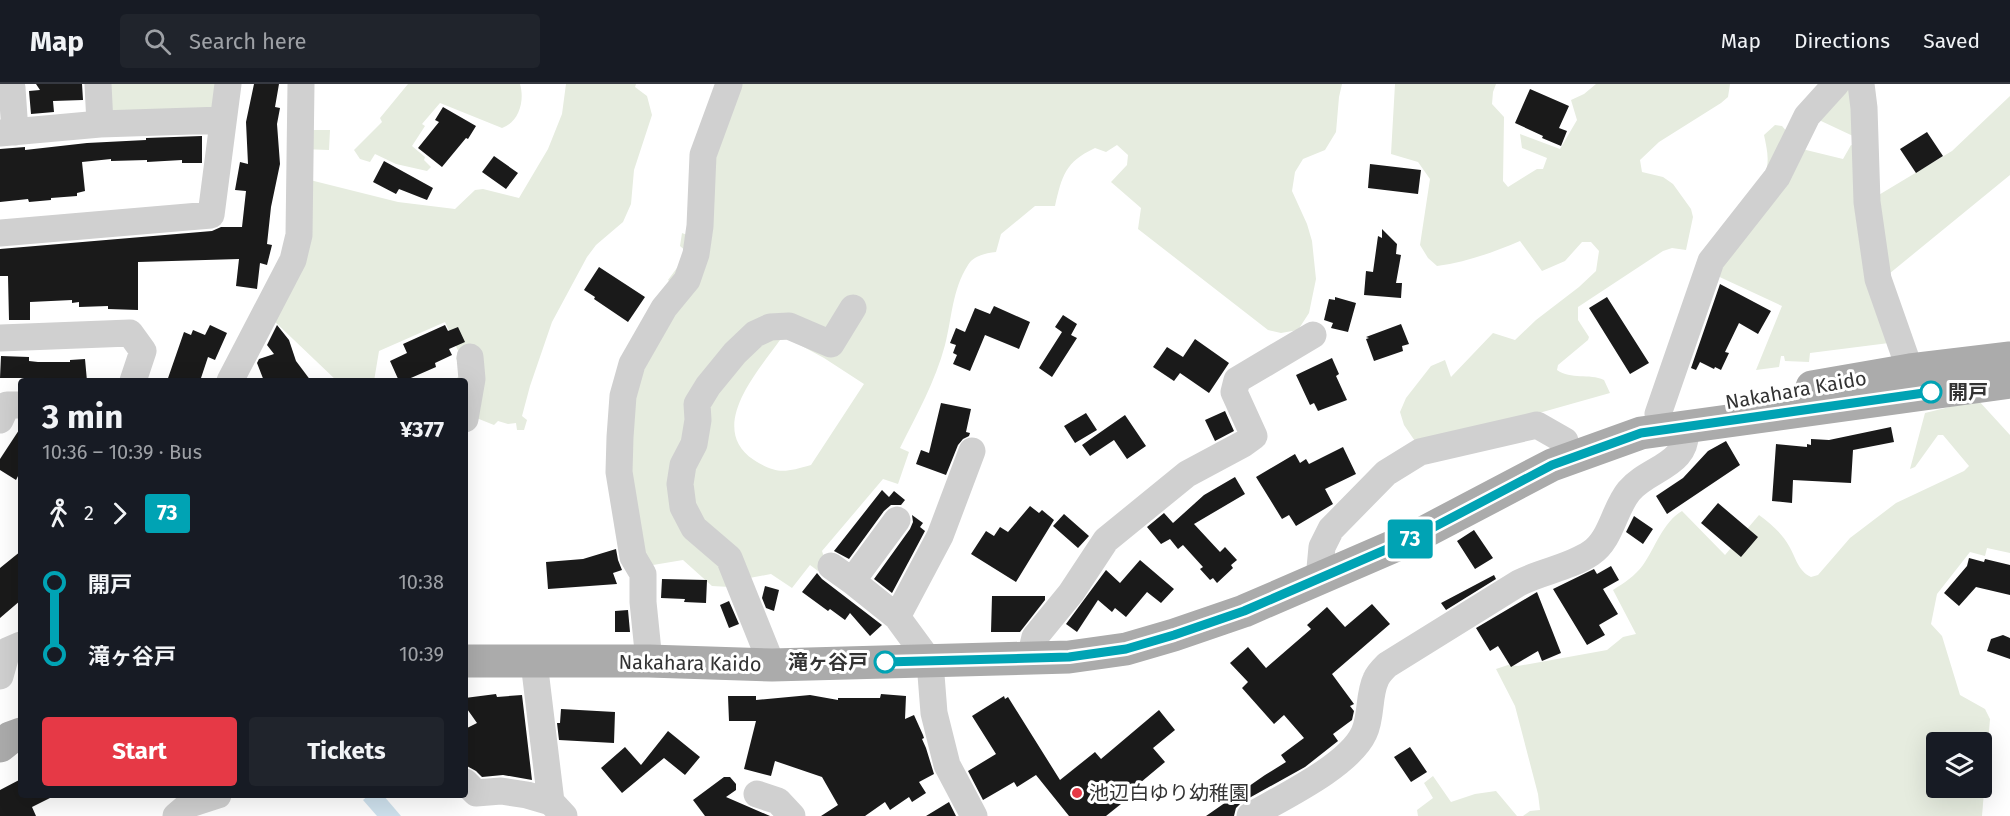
<!DOCTYPE html>
<html lang="en">
<head>
<meta charset="utf-8">
<style>
	:root { --surface:#171b24; --page:#20242c; --text:#f1f3f6; --muted:#9ea1a6; --line:#363941; --accent:#e63946 }
	body { margin:0; font-family:"Fira Sans","Noto Sans JP",sans-serif; background:var(--page); color:var(--text); height:100vh; display:flex; flex-direction:column; font-size:22px; white-space:nowrap }
	* { box-sizing:border-box; margin:0 }
	p { font-size:20px; color:var(--muted) }
	.icon { flex:none; width:33px; height:33px; fill:none; stroke:currentColor; stroke-width:2; stroke-linecap:round; stroke-linejoin:round }
	.map { position:relative; flex:1; overflow:hidden }
	.side { position:absolute; left:18px; top:294px; width:450px; height:420px; display:flex; flex-direction:column; background:var(--surface); border-radius:6px; box-shadow:0 6px 24px #0002 }
	.side>* { flex:none }
	.badge { padding:0 12px; border-radius:4px; font-size:21px; line-height:39px }
	.tools { position:absolute; left:1926px; top:648px; display:grid; gap:12px }
	.tools a { display:grid; place-items:center; width:66px; height:66px; border-radius:6px; background:var(--surface); box-shadow:0 6px 24px #0002; font-size:30px }
	.map>.badge { position:absolute; translate:-50% -50%; box-shadow:0 0 0 3px #fff }
	.legs { display:flex; align-items:center; gap:9px; height:66px; padding:0 24px; font-size:20px }
	.legs p { margin-inline-start:auto }
	.overview { display:flex; align-items:center; justify-content:space-between; height:102px; padding:0 24px }
	h1 { font-size:33px; font-weight:700; line-height:45px }
	.button { display:flex; gap:12px; margin-top:auto; padding:12px 24px }
	.button a { flex:1; height:69px; border-radius:6px; background:var(--accent); color:#fff; font-size:24px; font-weight:700; line-height:69px; text-align:center }
	.button a+a { background:var(--page); color:var(--text) }
	ul { padding:0 24px; list-style:none }
	li { display:flex; align-items:center; gap:21px; height:72px; font-size:22px }
	li i { display:grid; place-items:center; width:9px; height:100%; margin:0 8px; background:currentColor }
	li i::after { content:''; width:15px; height:15px; margin:-8px; border:4px solid; border-radius:50%; background:var(--surface) }
	li p { margin-inline-start:auto }
	li:first-child i { background:linear-gradient(#0000 50%,currentColor 0) }
	li:last-child i { background:linear-gradient(currentColor 50%,#0000 0) }
	header { display:flex; align-items:center; gap:36px; box-sizing:border-box; height:84px; padding:0 30px; background:var(--surface); border-bottom:2px solid var(--line) }
	header strong { font-size:28px }
	nav { display:flex; gap:33px; margin-inline-start:auto; font-size:21px }
	.search { width:420px; height:54px; background:var(--page); display:flex; align-items:center; gap:15px; box-sizing:border-box; padding:0 21px; border-radius:6px; color:var(--muted); font-size:22px }
	.map>svg:first-child { display:block }
	.green { fill:#e6ecdf; fill-rule:evenodd }
	.water { fill:#cfe2ee }
	.building { fill:#1a1a1a }
	.lines { fill:none; stroke-linecap:round; stroke-linejoin:round }
	.minor { stroke:#d0d0d0; stroke-width:27 }
	.major { stroke:#ababab; stroke-width:33 }
	.line-1-casing { stroke:#fff; stroke-width:14 }
	.line-1 { stroke:#00a3b4; stroke-width:9 }
	.stop-1-dot { fill:#fff; stroke:#00a3b4; stroke-width:3 }
	.poi-dot { fill:#e63946; stroke:#fff; stroke-width:2 }
	.labels { text-anchor:middle; stroke-width:6; stroke-linejoin:round; paint-order:stroke }
	.street-label { font-size:20px; fill:#333; stroke:#fff }
	.stop-label { font-size:20px; font-weight:bold; fill:#333; stroke:#fff; text-anchor:start }
	.poi-label { font-size:20px; fill:#333; stroke:#fff; text-anchor:start }
</style>
</head>
<body>
<header>
<strong>Map</strong>
<div class="search"><svg class="icon" aria-label="search" viewBox="0 0 24 24"><circle cx="10" cy="10" r="6"/><path d="M15 15l6 6"/></svg>Search here</div>
<nav><a>Map</a><a>Directions</a><a>Saved</a></nav>
</header>
<div class="map">
<svg width="2010" height="732" viewBox="0 0 2010 732">
	<rect width="100%" height="100%" fill="#fff"/>
	<!-- green -->
	<path class="green" d="M107,0h114l-3,28 -110,-2z
		M408,0h112c5,17 -1,38 -18,44l-62,-25 -18,21 3,2 -13,20 13,11 -1,3 7,7 -4,4 -31,-7 -21,-10 -5,8 -10,-3 -6,-9 28,-28 -2,-4z
		M566,0h70l-1,3 12,9 5,19 -18,55 -3,34 -8,18 -27,23 -9,12 -35,65 -22,64 -8,30 5,4 -3,10h-7l-1,-7 -8,1 -10,-3 -4,4 -25,-10 -4,-34h-11l8,-8 -6,-15 4,-3 -15,-33 -66,29 -5,30h-37l-65,-62 38,-139 88,22 57,7 20,-19 8,-1 36,9 29,-49 14,-35z
		M732,0h610l-3,13 -3,35 -11,18 -22,9 -8,13 -3,19 15,33 5,17 4,38 -7,34 -11,17 -17,3 -13,-3 -130,-101 3,-21 -30,-26 16,-17 1,-10 -11,-10 -11,7 -11,-4c-30,14 -33,28 -40,58h-20l-34,28 -5,18c-10,1 -23,4 -28,13 -16,25 -16,53 -23,80 -10,37 -28,69 -45,103l9,4 -11,32 -15,-5 -61,72 4,12 -8,8 -8,-6 -18,23 -21,-14 -27,5 -14,8 -18,-1 -29,-26 -36,6 -15,-49v-137l51,-86 -15,-14 20,-27 -8,-7 2,-13 10,4zM789,255l35,19 40,26 -53,81c-25,7 -34,10 -57,-5 -48,-32 4,-89 26,-120z
		M1395,0h101l-3,8 -1,12 12,13 -1,64 5,6 29,-18h6l4,-11 -25,-10 -2,-14 40,15 17,-29 -6,-20 13,-6 12,-10h134l-2,13 -7,6 -62,39 -19,18 2,12 21,5 10,7 18,25 2,8 -7,33 -14,-2 -9,3 -85,56v13l11,17 -1,3 -30,25 -1,5c14,10 32,3 47,10l6,13 -191,54 -15,-22 -4,-13 6,-14 25,-32 14,-6 6,17 42,-44 22,7 21,-20 43,-33 17,-16 3,-20 -8,-9h-9l-17,19 -23,10 -22,-30c-28,12 -54,21 -83,25l-9,-8 -8,-13 10,-66 -12,-17 -27,-8z
		M1829,0h34l-10,52 -49,-23z
		M2010,12v79l-126,103 -12,-79 80,-48z
		M1775,41l7,1 20,23 41,10 8,-14 12,4 26,194 -79,10 -1,9 -24,-1 -1,-5h-3l-2,11 -23,3 26,-64 -71,-33c17,-28 52,-76 56,-106 2,-11 -1,-22 -3,-32z
		M301,46h29l-1,20 -29,-1z
		M1978,316l32,35v118l-23,-5 -2,8 -15,-4 -33,42 -6,30 11,12 18,59 25,14 5,10 -8,97h-459l7,-5 10,-1 -2,-16 -23,-88 -19,-37 12,-4 10,1 89,-16 16,-13 13,-3 -23,-44c11,-7 22,-14 30,-25 12,-17 20,-43 39,-54l43,44 34,-40c12,9 23,18 30,31 7,12 9,25 22,31l7,-2 32,-37 46,-35 68,-32 5,-5 -26,-31h-5l-23,32 -5,2 15,-56zM1936,658h46v46h-46z
		M1433,692l18,26 24,-8 21,-3 21,25h-99l-1,-6 16,-12 -9,-15z"/>
	<!-- water -->
	<path class="water" d="M369,711h14l18,21h-24l-14,-16z"/>
	<!-- building -->
	<path class="building" d="M36,0h46l1,16 -30,1 1,11 -23,2 -2,-23 11,-1z
		M254,0h25l-4,23 5,1 -3,16 3,40 -9,43 -4,37 5,1 -5,20 -7,-2 -3,26 -21,-3 3,-27 -101,3v48l-30,-1v-3l-29,1v-5l-7,1v-3l-42,2v18h-21l-1,-44h-8v-27l212,-18 9,-4h21l4,-36 -11,-1 5,-28 8,2 -2,-42z
		M1530,5l39,17 -10,22 8,3 -6,15 -19,-8 1,-2 -28,-13z
		M443,23l33,19 -8,13 -2,-1 -24,29 -24,-19 21,-26 -4,-2z
		M1927,48l16,24 -27,17 -16,-24z
		M202,52v27h-20v-3l-35,2v-2l-36,1v-2l-29,3 3,29 -8,2v3l-26,2v2l-22,2 -1,-3 -28,3v-53l25,-2v3l62,-7 59,-3v-2z
		M494,72l24,17 -12,16 -24,-17z
		M384,77l49,27 -6,12 -28,-11 -3,5 -23,-12z
		M1370,80l51,6 -3,24 -50,-6z
		M1382,145l15,15 -1,10 5,1 -5,28h6l-1,15 -37,-3 2,-24 7,1 5,-36 4,2z
		M599,183l46,30 -17,25 -34,-23 1,-2 -11,-7z
		M1720,200l51,27 -13,23 -19,-11 -14,29 4,1 -8,17 -6,-3 -1,2 -14,-7 -4,8 -5,-2z
		M1335,213l21,6 -8,29 -17,-4 2,-5 -9,-3 5,-21 6,1z
		M1607,213l42,66 -19,11 -41,-66z
		M994,222l36,16 -11,27 -34,-14 -15,36 -17,-7 4,-9 -4,-2 3,-8 -6,-2 6,-15 9,4 10,-24 15,6z
		M1063,231l14,9 -6,11 6,3 -25,39 -13,-9 23,-36 -7,-5z
		M1401,240l8,20 -7,2 1,5 -29,10 -8,-22 3,-1 -3,-1z
		M210,241l17,8 -12,27 -7,-3 -8,24h-33l17,-49 7,3 2,-5 12,5z
		M277,241l12,15 7,21 15,20h-47l-7,-18 2,-4 15,-5 -7,-9z
		M445,241l3,6 10,-4 7,15 -16,7 3,6 -17,8 1,4 -32,14h-5l-9,-20 17,-8 -4,-9z
		M1195,255l34,24 -20,30 -29,-20 -6,8 -21,-14 14,-20 16,10z
		M1,272l28,1v4l9,1h32v-2l15,-1 2,22h-42v-3h-45z
		M1332,274l7,16 -3,2 11,24 -29,11 -4,-8 -4,2 -14,-30z
		M941,319l30,6 -5,23 4,1 -1,3 -6,3 -5,6 -12,30 -30,-11 5,-14 8,3z
		M1225,327l9,20 -19,10 -10,-21z
		M1086,329l11,17 -22,13 -11,-17z
		M1125,331l21,31 -19,13 -13,-19 -24,16 -8,-11z
		M21,343v43l-5,10 -16,-10v-11z
		M1891,343l3,15 -41,8 -2,33 -58,-3 -1,23 -20,-2 4,-57 31,3v-3l4,1v-6l18,1z
		M1726,357l14,24 -73,49 -11,-18 27,-18 25,-27z
		M1343,363l13,27 -31,15 8,15 -37,22 -7,-11 -7,4 -26,-42 39,-23 5,9 6,-4 3,5z
		M1235,393l10,17 -51,30 26,28 5,-5 12,13 -6,5 2,3 -16,15 -4,-5 -3,2 -10,-11 3,-2 -20,-22 -5,4 -8,-10 -9,5 -14,-17 17,-14 9,10 31,-28z
		M882,406l7,7 5,-6 11,9 -4,5h-10l-7,6 -35,48 -15,-8z
		M1718,419l40,34 -17,20 -40,-34z
		M1030,422l9,7 3,-3 12,10 -38,62 -45,-28 15,-23 8,5 6,-9 8,5z
		M1064,430l25,22 -11,12 -25,-22z
		M912,431l11,8 -3,4 5,4 -33,62 -18,-14 36,-50 3,-7z
		M1634,432l19,13 -10,15 -17,-12z
		M1474,446l19,28 -18,11 -18,-28z
		M616,465l2,11 4,10 -9,3 4,11 -69,5 -2,-27 37,-3z
		M21,467v49l-21,18v-50z
		M1969,474l15,4 1,-3 25,6v30l-34,-8 -17,19 -15,-13 23,-27z
		M1140,476l34,29 -13,14 -14,-11 -21,25 -11,-9 -3,4 -14,-12 -21,32 -11,-8 40,-54 14,13z
		M1611,482l8,14 -16,9 15,25 -19,11 6,10 -18,10 -34,-56 41,-20 3,5z
		M817,489l5,6 60,46 -12,11 -20,-23 -5,7 -15,-11 -2,2 -26,-19z
		M1494,491l2,4 -50,31 -5,-7z
		M662,495l45,1 -1,23 -22,-1 1,-3 -24,-1z
		M765,502l14,4 -5,21 -8,-3 -4,-10z
		M1537,508l24,61 -19,8 -4,-10 -27,16 -13,-21 -8,5 -14,-23z
		M992,512h53v4l-25,32h-29z
		M729,517l10,23 -10,4 -9,-23z
		M1372,520l18,20 -58,50 22,30 -4,2 4,5 -2,9 -19,14 5,7 -33,26 -63,35 -6,6 -2,8h-28l59,-41 21,-13 -5,-7 23,-17 -20,-23 -10,9 -32,-36 6,-6 -18,-19 18,-16 18,21 45,-39 -4,-4 20,-18 18,20z
		M628,526l2,22h-15v-21z
		M2003,551l7,3v21l-23,-8 4,-12z
		M496,610l1,3 25,-2 10,85 -29,-5 -21,2 -6,-6 -11,-6v-36l12,-6 -12,-17v-8z
		M881,610l25,2 -1,23 9,-4 9,20 1,3 -2,1 4,9 8,26 -15,8 7,11 -14,9 -3,-5 -19,13 -5,-8 -20,14h-44l17,-11 -16,-28 -47,-16 -4,15 -27,-7 12,-48h-27l-1,-25h28v4l54,-5 28,5v-2h42z
		M1004,612l1,3 3,-2 52,83 35,-28 6,7 58,-49 16,20 -22,18 12,14 -37,31 3,3 -25,20h-37l-33,-41 -19,12 -3,-5 -31,18 -15,-29 28,-17 -24,-38z
		M561,625l54,3 -1,31 -55,-3 -2,-17h3z
		M668,647l32,26 -15,18 -21,-17 -42,35 -21,-25 24,-21 16,18z
		M1410,663l17,25 -16,10 -17,-25z
		M724,693h6l6,7v6l-10,7 44,19h-65l-12,-16z
		M21,695v16h35l-24,12 4,9h-36v-26z
		M949,718l7,14h-30z"/>
	<g class="lines">
		<!-- minor -->
		<path class="minor" d="M9,0l3,4 3,44
			M1861,0l3,24 3,94 11,77 32,91
			M100,40l123,-4
			M0,49l100,-9 -2,-40
			M0,149l211,-18 17,-131
			M0,254l130,-5 13,18 -10,30
			M230,297l63,-121 6,-25 2,-151
			M1658,330l53,-153 66,-84 30,-61 29,-32
			M465,335l7,-40 -2,-22
			M0,336l7,-15h14
			M972,367l-32,85 -43,81 33,45 4,51 13,52 27,51
			M831,482l21,15
			M1319,495l3,-32 9,-18 55,-56 34,-21 117,-27 28,16
			M897,533l-45,-36 45,-61
			M1030,574l5,-21 36,-44 35,-53 81,-66 56,-30 11,-8 -20,-44 3,-12 76,-45
			M649,577l-6,-59v-28l-10,-17 -14,-85 1,-35 3,-41 9,-32 32,-56 23,-28 9,-26 4,-28 3,-71 26,-71
			M534,578l17,140
			M772,581l-43,-107 -35,-30 -11,-21 -3,-23 3,-19 11,-21 4,-24 -1,-16 11,-18 27,-33 20,-19 15,-7 19,-1 42,18 22,-36
			M0,592l7,-25 14,-6
			M465,698l11,11 25,-2 26,4 24,7 13,14
			M757,710l21,7 14,15
			M176,732l14,-12 28,-9
			M1250,732c31,-18 99,-50 114,-83 8,-17 4,-37 12,-54 2,-5 7,-10 11,-14l132,-82c23,-12 50,-15 72,-30 20,-13 23,-44 38,-62 20,-24 61,-25 56,-64"/>
		<!-- major -->
		<path class="major" d="M1812,303l98,-17 100,-12
			M465,577h184l123,4 297,-8 57,-8 48,-14 70,-24 171,-74 137,-72 89,-32 369,-51
			M0,662l10,-8 11,-4"/>
	</g>
	<g class="lines">
		<!-- line-1 casing -->
		<g class="line-1-casing">
			<path id="line-1" d="M885,578l184,-5 57,-8 48,-14 70,-24 171,-74 137,-72 89,-32 290,-41"/>
		</g>
		<!-- line-1 -->
		<use href="#line-1" class="line-1"/>
	</g>
	<!-- markers -->
	<g class="stop-1-dot">
		<circle cx="1931" cy="308" r="10"/>
		<circle cx="885" cy="578" r="10"/>
	</g>
	<circle class="poi-dot" cx="1077" cy="709" r="6"/>
	<g class="labels">
		<!-- street labels -->
		<g class="street-label">
			<text transform="translate(1796 306) rotate(-10)" y="7">Nakahara Kaido</text>
			<text transform="translate(690 579) rotate(1)" y="7">Nakahara Kaido</text>
		</g>
		<!-- stop labels -->
		<g class="stop-label">
			<text x="1948" y="315">開戸</text>
			<text x="868" y="585" text-anchor="end">滝ヶ谷戸</text>
		</g>
		<!-- poi labels -->
		<g class="poi-label">
			<text x="1089" y="716">池辺白ゆり幼稚園</text>
		</g>
	</g>
</svg>
<div class="tools">
<a><svg class="icon" aria-label="layers" viewBox="0 0 24 24"><path d="M12 4l9 5-9 5-9-5zM3 14l9 5 9-5"/></svg></a>
</div>
<b class="badge" style="left:1410px;top:455px;background:#00a3b4;color:#fff">73</b>
<section class="side">
<div class="overview"><div><h1>3 min</h1><p>10:36 – 10:39 · Bus</p></div><b>¥377</b></div>
<div class="legs"><svg class="icon" aria-label="walk" viewBox="0 0 24 24"><circle cx="13" cy="4" r="2"/><path d="M13 8l-2 6 4 7M11 14l-3 7M7 12l3-4h3l4 4"/></svg>2<svg class="icon" aria-label="forward" viewBox="0 0 24 24"><path d="M9 5l7 7-7 7"/></svg><b class="badge" style="background:#00a3b4;color:#fff">73</b></div>
<ul>
<li><i style="color:#00a3b4"></i><b>開戸</b><p>10:38</p></li>
<li><i style="color:#00a3b4"></i><b>滝ヶ谷戸</b><p>10:39</p></li>
</ul>
<div class="button"><a>Start</a><a>Tickets</a></div>
</section>
</div>
</body>
</html>
